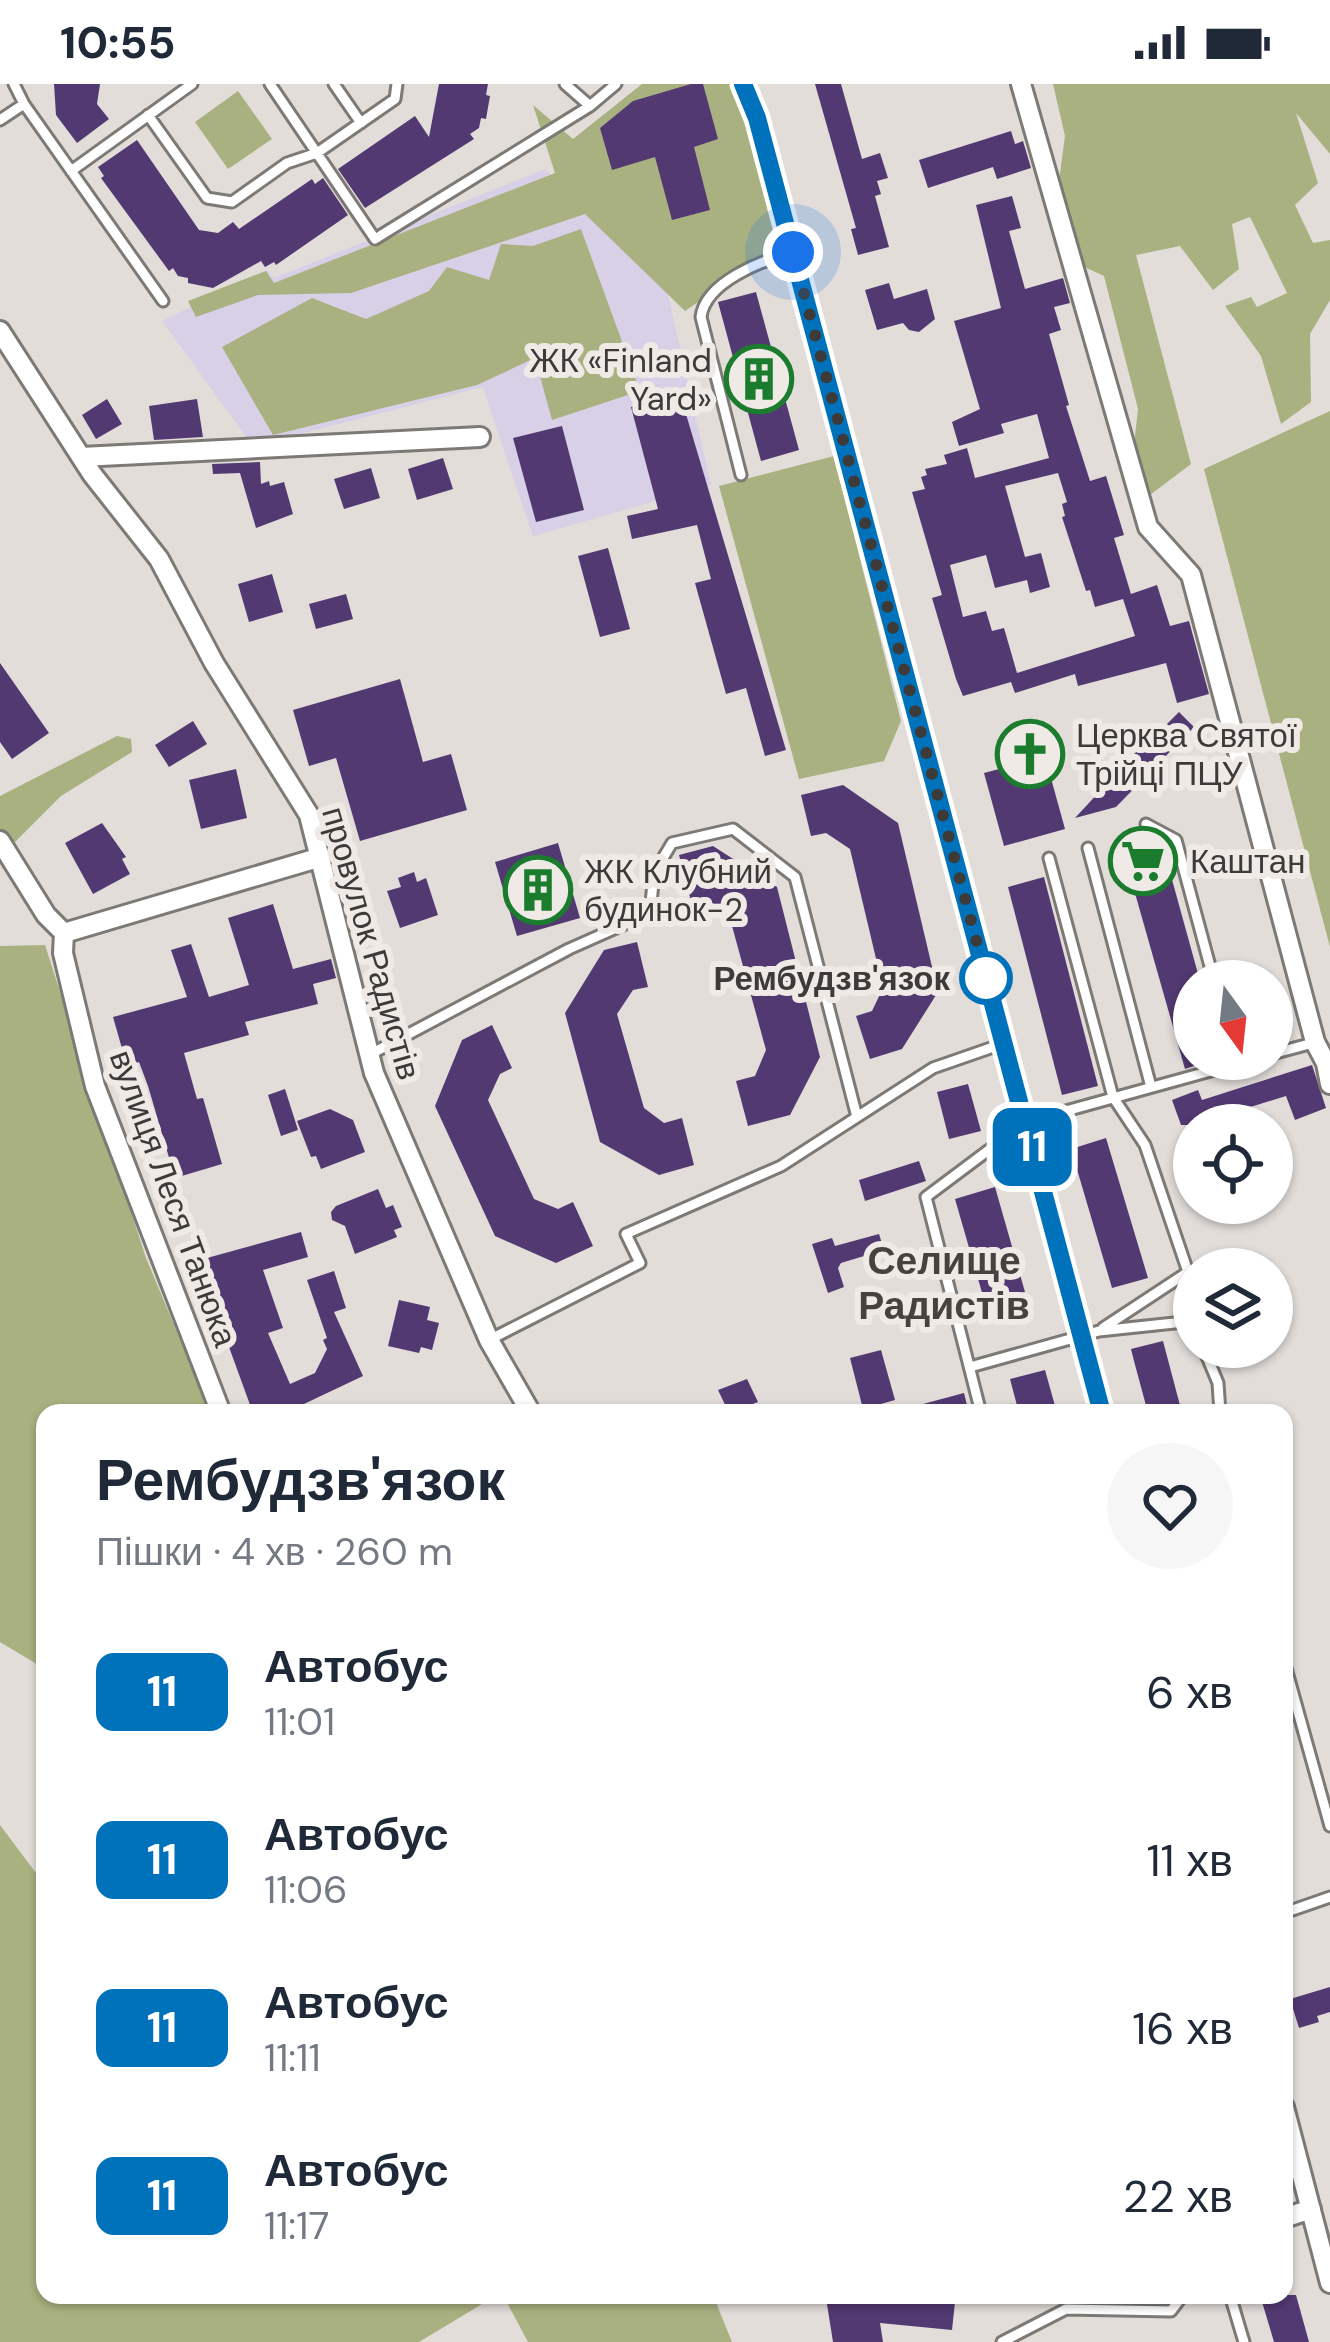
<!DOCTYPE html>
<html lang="uk">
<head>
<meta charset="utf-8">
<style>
	:root { --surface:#fff; --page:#f6f6f7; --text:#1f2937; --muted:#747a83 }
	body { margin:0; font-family:"DM Sans",sans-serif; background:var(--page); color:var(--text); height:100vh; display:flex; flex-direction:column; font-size:45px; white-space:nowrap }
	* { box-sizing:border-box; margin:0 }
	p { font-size:39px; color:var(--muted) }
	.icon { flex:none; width:66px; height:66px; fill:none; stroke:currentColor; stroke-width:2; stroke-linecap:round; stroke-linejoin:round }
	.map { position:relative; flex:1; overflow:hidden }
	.details { position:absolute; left:36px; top:1320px; width:1257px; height:900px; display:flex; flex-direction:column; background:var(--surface); border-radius:24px; box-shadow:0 3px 9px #0004 }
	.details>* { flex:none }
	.badge { padding:0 24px; border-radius:18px; font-size:42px; line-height:78px }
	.needle { width:78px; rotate:165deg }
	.buttons { position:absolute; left:1173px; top:876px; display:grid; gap:24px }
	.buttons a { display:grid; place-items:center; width:120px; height:120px; border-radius:50%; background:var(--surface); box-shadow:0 3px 9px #0004; font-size:60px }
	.you { position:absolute; width:60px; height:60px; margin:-30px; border:9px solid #fff; border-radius:50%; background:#1a73e8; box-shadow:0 0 0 18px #1a73e833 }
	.map>.badge { position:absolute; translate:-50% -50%; box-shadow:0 0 0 6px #fff }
	.round { display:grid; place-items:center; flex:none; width:126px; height:126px; border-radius:63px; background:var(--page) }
	.head { display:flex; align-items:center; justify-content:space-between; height:204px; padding:0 60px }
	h1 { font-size:57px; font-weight:800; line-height:90px }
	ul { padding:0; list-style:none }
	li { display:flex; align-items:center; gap:36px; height:168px; padding:0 60px }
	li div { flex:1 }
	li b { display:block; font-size:45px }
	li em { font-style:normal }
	li .badge { min-width:132px; font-weight:700; text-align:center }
	.status { display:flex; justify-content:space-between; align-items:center; height:84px; padding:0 60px; background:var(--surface); direction:ltr }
	.status svg { height:33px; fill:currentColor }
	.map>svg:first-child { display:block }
	.commercial { fill:#d7d0e6 }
	.green { fill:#aab181 }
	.building { fill:#533972; fill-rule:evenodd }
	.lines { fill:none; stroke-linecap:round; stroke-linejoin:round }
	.lane-casing { stroke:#7d7975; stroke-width:15 }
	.street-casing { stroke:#7d7975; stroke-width:24 }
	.lane { stroke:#fff; stroke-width:9 }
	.street { stroke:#fff; stroke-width:18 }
	.line-casing { stroke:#fff; stroke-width:27 }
	.line { stroke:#0072bc; stroke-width:18 }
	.walk { stroke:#3c3b39; stroke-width:12; stroke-dasharray:0 21.6 }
	.stop-dot { fill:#fff; stroke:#0072bc; stroke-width:6 }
	.labels { text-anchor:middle; stroke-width:12; stroke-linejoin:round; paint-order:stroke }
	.poi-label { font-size:33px; fill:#3c3b39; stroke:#efeae6; text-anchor:start }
	.street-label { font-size:33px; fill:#3c3b39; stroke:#efeae6 }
	.stop-label { font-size:33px; font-weight:bold; fill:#3c3b39; stroke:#efeae6; text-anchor:end }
	.quarter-label { font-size:39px; font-weight:bold; fill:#46423f; stroke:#efeae6 }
</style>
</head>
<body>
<div class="status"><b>10:55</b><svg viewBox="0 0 49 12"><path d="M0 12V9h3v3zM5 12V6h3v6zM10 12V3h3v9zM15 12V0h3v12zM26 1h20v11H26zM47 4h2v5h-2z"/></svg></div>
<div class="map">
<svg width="1330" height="2258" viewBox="0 0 1330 2258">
	<rect width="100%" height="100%" fill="#e2ddd9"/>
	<!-- commercial -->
	<path class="commercial" d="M545,85l122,121 44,195 -178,51 -50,-149 -230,59 -91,-125 105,-51 7,8z"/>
	<!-- green -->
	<path class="green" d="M642,0h92l23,63 26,97 -98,67 -100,-97 -234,79 -93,2 -62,22 -8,-16 78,-30 8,12 281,-110 -22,-68 40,34z
		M1053,0h277v70l-34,-41 22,70 -23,22 18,38 17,-3v60l-20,34 1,68 -30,22 -20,-68 -36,-50 26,-9 6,10 30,-14 -37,-76 -18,7 7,45 -26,21 -33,-44 -44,9 55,209 -45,34 -13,-44 5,-45 -34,-133 -26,-12 -20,-76 7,-52z
		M238,7l34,48 -44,30 -33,-47z
		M581,145l59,162 -88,29 -17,-62 -58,27 -204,50 -51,-88 90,-49 54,21 63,-28 18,-24 42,13 12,-36 32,2z
		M1330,327v536l-126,-478z
		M834,372l67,265 -17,40 -85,18 -80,-293z
		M117,652l14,3 1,13 -71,44 -61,61v-61z
		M45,861l101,313 65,155h-166v256l-45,-27v-696z
		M0,1741l45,60v410h452l-78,47h-419z
		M503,2211h210l19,47h-204z"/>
	<!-- building -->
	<path class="building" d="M54,0h46l-3,20 12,15 -32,24 -21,-28z
		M439,0h49l-2,11 4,1 -4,23 -5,-1 -2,10 -9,6 4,5 -109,69 -27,-39 77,-53 14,21z
		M691,0h12l15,55 -24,8 16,63 -38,10 -17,-63 -43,13 -12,-42 33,-27z
		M815,0h26l21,75 18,-6 8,25 -11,3 4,13 -6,2 14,51 -31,8 -7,-26 5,-1z
		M1011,47l4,13 8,-3 8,27 -34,11 -4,-12 -65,21 -9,-28z
		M137,56l62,90 19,3 15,-11 6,7 73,-50 3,5 8,-6 25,37 -72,50 -2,-3 -9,5 -4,-6 -48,27 -25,-5v-5l-10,-2 -5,-8 -4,3 -68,-93 3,-2 -6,-9z
		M1012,112l9,32 -12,3 16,58 38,-11 7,25 -16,4 7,23 -12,4 20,71 -3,1 24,75 16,-5 18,59 -10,3 17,56 26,-9 13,41 19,-5 20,73 -32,9 -11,-40 -88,23 -3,-12 -60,19 -4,-11 -48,14 -7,-17 -24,-81 10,-3 -30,-103 13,-3 -4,-12 6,-2 -2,-6 22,-5 -3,-9 23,-7 8,30 74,-20 -12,-44 -36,10 3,9 -45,13 -7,-24 28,-13 -26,-88 47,-13 -25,-103zM1058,389l9,29 -5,2 3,12 -3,1 24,74 4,-1 5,17 28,-8 12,37 -118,37 -13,-45 -12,3 -6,-20 -23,6 -13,-52 36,-10 9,33 32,-8 3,13 20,-6 -9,-34 -16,4 -20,-71z
		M889,199l5,16 33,-10 8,30 -16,13 -10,-2 -6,-7 -26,7 -12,-40z
		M756,208l43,158 -38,11 -43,-159z
		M680,310l106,356 -21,6 -19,-68 -20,6 -31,-111 16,-4 -14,-54 -65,14 -5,-23 31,-7 -27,-102z
		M107,315l15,25 -26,15 -14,-24z
		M197,315l6,38 -49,3 -5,-34z
		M562,342l22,84 -48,12 -23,-84z
		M443,374l10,31 -36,11 -9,-31z
		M260,378l1,22 8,-3 1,5 14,-4 9,32 -37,14 -16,-55 -27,1 -1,-10z
		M371,384l9,30 -36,11 -10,-30z
		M608,464l22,81 -30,8 -22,-81z
		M272,490l11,38 -34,10 -11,-38z
		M346,510l7,25 -37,10 -7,-25z
		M0,579l49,70 -37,26 -12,-17z
		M400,595l23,83 28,-8 16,56 -107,31 -24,-83 -27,8 -16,-56z
		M1179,628l15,15 -78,80 -41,11 64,-69 -8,-8 18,-18 10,9z
		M193,637l14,23 -38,23 -14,-22z
		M1043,646l20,13 -14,28 16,58 -61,17 -20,-73 15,-4 -3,-14 14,-3 -3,-12z
		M236,685l11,49 -46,11 -12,-49z
		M843,701l55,38 40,169 -36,57 -32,10 -14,-43 16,-5 11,-23 -33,-139 -24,-16 -15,3 -10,-41z
		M102,739l24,34 -4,2 8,15 -37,20 -28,-51z
		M558,759l22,75 -63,18 -22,-74z
		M713,762l64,41 43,170 -30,58 -42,11 -12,-45 19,-5 11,-26 -37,-135 -21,-15 -16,5 -13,-50z
		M1163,763l37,134h-6v85l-9,3 -60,-211z
		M414,788l3,10 9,-4 12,37 -38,13 -13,-37 14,-4 -3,-9z
		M1044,793l54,209 -36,9 -54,-208z
		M273,820l20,65 38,-10 5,19 -23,6 5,20 -73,18 4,13 -65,18 13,46 6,-1 19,66 -47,14 -27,-92 -9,-24 -12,4 -14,-49 74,-20 -16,-47 20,-6 18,53 40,-12 -21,-67z
		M637,858l11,45 -15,3 -16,24 27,94 20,15 18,-5 12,47 -35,10 -59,-33 -35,-129 39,-63z
		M492,941l20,43 -12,6 -12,26 46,99 24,10 15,-7 20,44 -37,17 -61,-27 -60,-130 27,-66z
		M1312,981l14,43 -31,12 -9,-24 -77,24 1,5h-29l-9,-25 26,-10 4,10z
		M968,1000l13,47 -32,8 -12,-47z
		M285,1005l13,41 -17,6 -13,-41z
		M330,1025l23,11 12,32 -44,17 -5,-13 -5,1 -14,-36z
		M1106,1054l42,140 -36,10 -41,-139z
		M919,1077l7,20 -61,20 -6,-21z
		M995,1103l30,105 -40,11 -30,-104z
		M378,1105l8,19 7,-3 9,22 -8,3 3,7 -42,17 -10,-28 -13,-6 -1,-8 5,-6z
		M301,1148l7,25 -45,13 20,58 -15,5 22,51 25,-11 12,-24 -4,-9 4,-2 -20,-58 27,-9 12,37 -12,4 29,64 -78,37h-32l-36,-99 6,-2 -16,-54z
		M879,1150l5,16 -43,13 -3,5 6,19 -16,6 -16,-49 20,-6 3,8z
		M399,1216l31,7 -3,13 12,3 -7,27 -11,-3 -2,6 -31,-7z
		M1163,1257l19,72h-34l-14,-52 -3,-12z
		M881,1266l14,50 -32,9 -13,-51z
		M1045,1286l12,43h-38l-9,-34z
		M747,1295l11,23 -29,11 -11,-23z
		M964,1309l5,20h-60l-1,-5z
		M1330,1903v25l-13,4 2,6 -20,6 -9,-29z
		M843,2211l112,7 -3,28 -72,-7 3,19h-50l-7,-44z
		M1260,2211h36l13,47h-35z"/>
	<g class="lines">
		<!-- lane casing -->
		<g class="lane-casing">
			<path id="lane" d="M270,0l105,155 215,-133
				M334,0l27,39
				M565,0l25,22 26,-22
				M24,20l139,197
				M148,31l59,83 25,4 55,-39 30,-10 78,-54 2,-15
				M0,36l24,-16 -10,-20
				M71,87l121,-87
				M741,391l-40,-158c4,-35 62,-57 92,-65
				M1146,740l30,16 38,141
				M1088,764l63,239
				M1049,774l64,239 32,48 43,127 6,52
				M1272,970l41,-11
				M369,971l200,-106 81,-36 4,-40 18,-30 61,-14 62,48 62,240
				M1103,1244l85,-56
				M489,1256l151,-77 -14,-29 155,-68 152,-98 69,-24
				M1203,1263l15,36 2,30
				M970,1283l129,-36 94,-10
				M981,1329l-55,-216 100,-75 228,-63
				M1284,1577l46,165
				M1284,1829l46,-16
				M1230,2211l14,47
				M1002,2258l64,-33 105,2 12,-16"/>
		</g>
		<!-- street casing -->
		<g class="street-casing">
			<path id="street" d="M743,0l14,33 345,1296
				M1021,0l127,443 43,48 124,467 11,21 4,21
				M0,247l92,143 67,85 55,104 95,152 65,258 115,267 42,73
				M81,373l399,-20
				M0,757l46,74 18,18
				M64,849l-1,20 32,133 126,327
				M64,849l257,-76
				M1284,2023l46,176
				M1284,2134l27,-9"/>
		</g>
		<!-- lane -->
		<use href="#lane" class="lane"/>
		<!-- street -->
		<use href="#street" class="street"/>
	</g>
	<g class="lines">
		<!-- line casing -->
		<g class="line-casing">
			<path id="line" d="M743,0l14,34 345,1295"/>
		</g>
		<!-- line -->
		<use href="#line" class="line"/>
		<!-- walk -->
		<path class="walk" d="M793,168l198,744 -5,-18"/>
	</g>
	<!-- icons -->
	<defs>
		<g id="building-ring" transform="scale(3.45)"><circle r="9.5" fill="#efeae6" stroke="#1c7c2e" stroke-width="1.5"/><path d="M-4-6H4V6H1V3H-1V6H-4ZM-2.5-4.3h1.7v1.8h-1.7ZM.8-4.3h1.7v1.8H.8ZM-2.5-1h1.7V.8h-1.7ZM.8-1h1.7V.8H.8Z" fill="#1c7c2e"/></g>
		<g id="church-ring" transform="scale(3.45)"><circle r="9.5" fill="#efeae6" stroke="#1c7c2e" stroke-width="1.5"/><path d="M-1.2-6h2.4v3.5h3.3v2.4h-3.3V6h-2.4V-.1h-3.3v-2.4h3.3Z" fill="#1c7c2e"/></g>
		<g id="supermarket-ring" transform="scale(3.45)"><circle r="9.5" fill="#efeae6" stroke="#1c7c2e" stroke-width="1.5"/><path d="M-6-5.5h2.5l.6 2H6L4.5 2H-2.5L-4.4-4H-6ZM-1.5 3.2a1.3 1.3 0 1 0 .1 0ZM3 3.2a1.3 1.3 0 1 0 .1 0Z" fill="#1c7c2e"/></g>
	</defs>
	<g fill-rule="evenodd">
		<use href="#building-ring" x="759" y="295"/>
		<use href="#church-ring" x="1030" y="670"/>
		<use href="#supermarket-ring" x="1143" y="777"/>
		<use href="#building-ring" x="538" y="806"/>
	</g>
	<!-- markers -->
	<circle class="stop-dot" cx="986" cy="894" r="24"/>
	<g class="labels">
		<!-- poi labels -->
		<g class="poi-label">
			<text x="712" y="288" text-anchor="end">ЖК «Finland<tspan x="712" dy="38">Yard»</tspan></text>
			<text x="1076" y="663">Церква Святої<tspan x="1076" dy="38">Трійці ПЦУ</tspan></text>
			<text x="1190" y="789">Каштан</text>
			<text x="584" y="799">ЖК Клубний<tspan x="584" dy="38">будинок-2</tspan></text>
		</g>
		<!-- street labels -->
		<g class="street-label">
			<text transform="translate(372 859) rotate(74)" y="12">провулок Радистів</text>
			<text transform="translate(174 1114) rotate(70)" y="12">вулиця Леся Танюка</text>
		</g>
		<!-- stop labels -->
		<g class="stop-label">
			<text x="950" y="906">Рембудзв'язок</text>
		</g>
		<!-- quarter labels -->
		<g class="quarter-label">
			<text x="944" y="1190">Селище<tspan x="944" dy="45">Радистів</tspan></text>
		</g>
	</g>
</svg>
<div class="buttons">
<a><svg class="needle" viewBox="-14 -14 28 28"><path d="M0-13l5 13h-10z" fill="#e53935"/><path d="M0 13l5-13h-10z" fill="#747a83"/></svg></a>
<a><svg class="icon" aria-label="locate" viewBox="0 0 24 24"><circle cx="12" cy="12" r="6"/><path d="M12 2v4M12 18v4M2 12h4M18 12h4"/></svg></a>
<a><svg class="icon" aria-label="layers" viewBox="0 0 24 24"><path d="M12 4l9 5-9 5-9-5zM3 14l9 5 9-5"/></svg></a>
</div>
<div class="you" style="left:793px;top:168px"></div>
<b class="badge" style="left:1032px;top:1063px;background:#0072bc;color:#fff">11</b>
<section class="details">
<div class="head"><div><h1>Рембудзв'язок</h1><p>Пішки · 4 хв · 260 m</p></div><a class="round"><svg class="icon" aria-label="heart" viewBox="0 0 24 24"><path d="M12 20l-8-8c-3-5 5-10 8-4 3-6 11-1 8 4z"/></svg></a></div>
<ul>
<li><span class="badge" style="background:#0072bc;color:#fff">11</span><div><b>Автобус</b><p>11:01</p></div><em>6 хв</em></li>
<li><span class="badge" style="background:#0072bc;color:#fff">11</span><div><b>Автобус</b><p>11:06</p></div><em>11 хв</em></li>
<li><span class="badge" style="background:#0072bc;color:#fff">11</span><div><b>Автобус</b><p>11:11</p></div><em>16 хв</em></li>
<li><span class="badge" style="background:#0072bc;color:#fff">11</span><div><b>Автобус</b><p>11:17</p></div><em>22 хв</em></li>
</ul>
</section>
</div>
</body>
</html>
